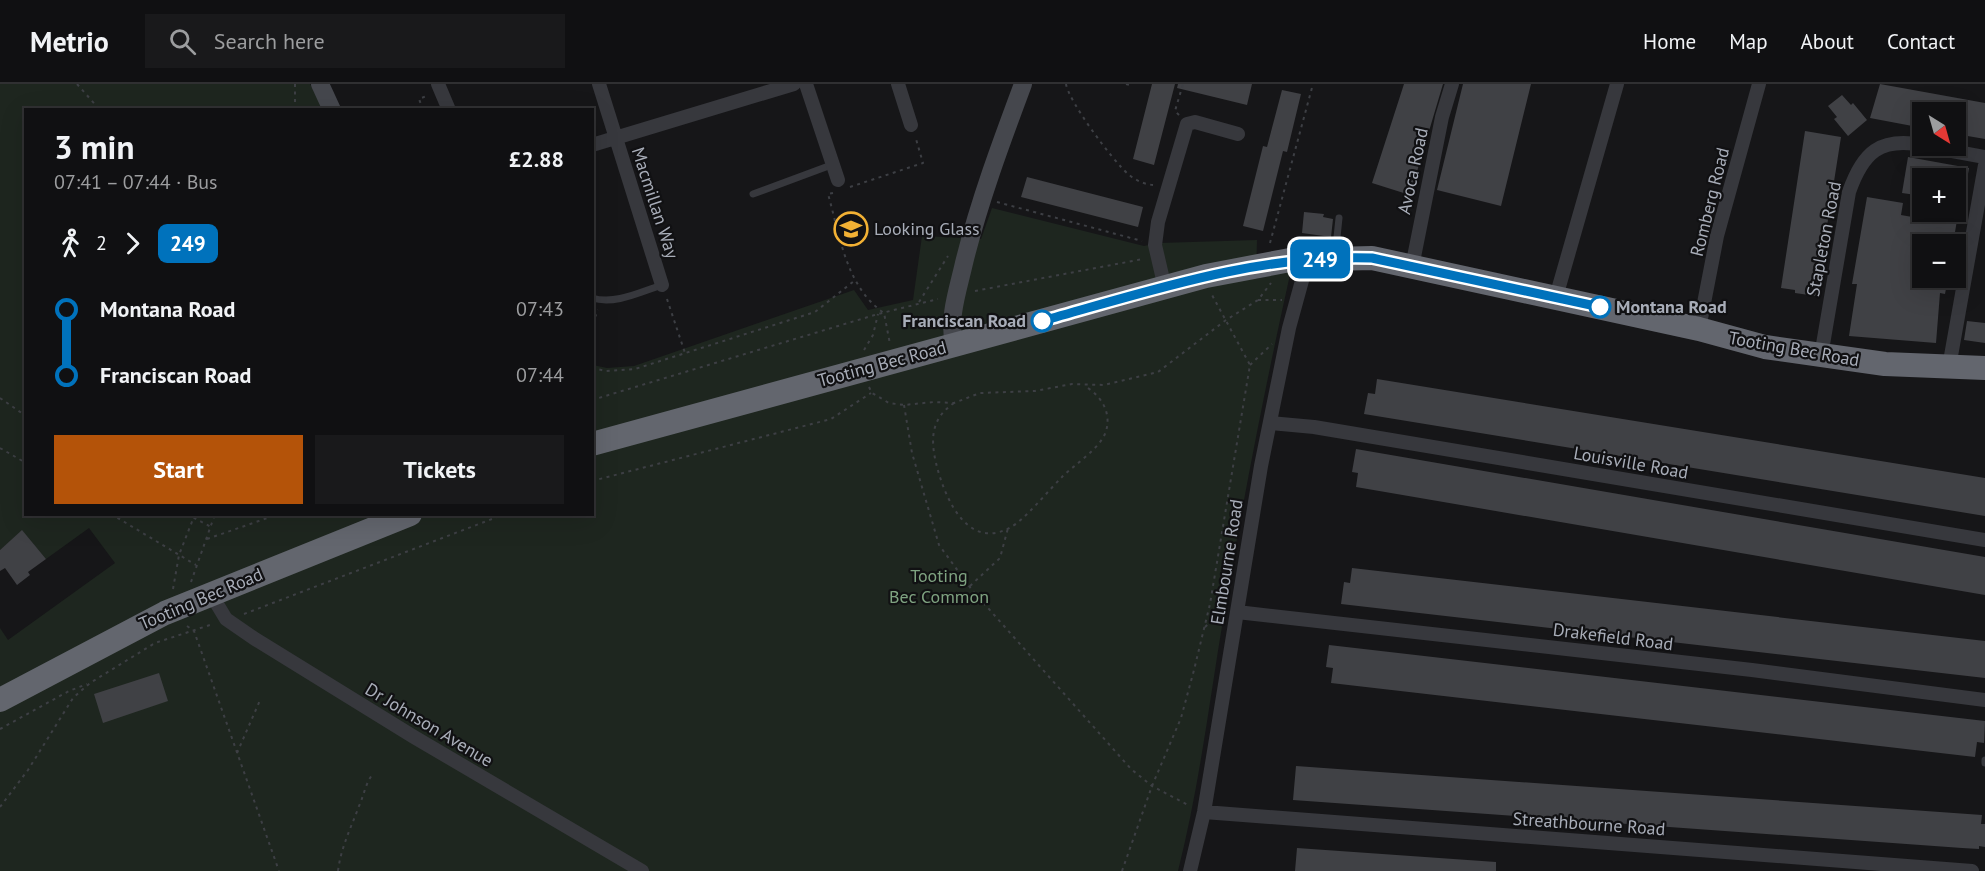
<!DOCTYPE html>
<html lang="en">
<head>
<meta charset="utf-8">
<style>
	:root { --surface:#101012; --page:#19191b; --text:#f1f3f6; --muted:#9c9d9f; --line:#303032; --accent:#b45309 }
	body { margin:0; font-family:"PT Sans",sans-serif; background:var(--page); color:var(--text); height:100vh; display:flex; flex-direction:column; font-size:22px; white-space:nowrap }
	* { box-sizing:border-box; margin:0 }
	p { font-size:20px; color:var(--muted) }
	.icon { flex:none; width:33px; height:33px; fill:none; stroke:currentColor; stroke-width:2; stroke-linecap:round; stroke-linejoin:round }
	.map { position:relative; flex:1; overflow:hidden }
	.sheet { position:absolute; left:24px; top:24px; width:570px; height:408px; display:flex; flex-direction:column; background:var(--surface); border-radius:0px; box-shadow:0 6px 24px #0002,0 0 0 2px var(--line) }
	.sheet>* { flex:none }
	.badge { padding:0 12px; border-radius:9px; font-size:21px; line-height:39px }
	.needle { width:39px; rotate:143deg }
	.controls { position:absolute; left:1912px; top:18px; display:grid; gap:12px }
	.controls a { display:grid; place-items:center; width:54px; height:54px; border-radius:0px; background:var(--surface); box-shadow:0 6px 24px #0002,0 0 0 2px var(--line); font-size:30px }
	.map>.badge { position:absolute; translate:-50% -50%; box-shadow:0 0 0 3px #fff }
	.legs { display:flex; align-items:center; gap:9px; height:66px; padding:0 30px; font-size:20px }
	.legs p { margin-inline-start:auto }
	.head { display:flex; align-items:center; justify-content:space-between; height:102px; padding:0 30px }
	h1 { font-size:33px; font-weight:600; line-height:45px }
	.action { display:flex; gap:12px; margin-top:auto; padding:12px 30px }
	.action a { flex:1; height:69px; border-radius:0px; background:var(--accent); color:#fff; font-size:24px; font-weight:600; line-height:69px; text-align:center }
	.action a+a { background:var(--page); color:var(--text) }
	ul { padding:0 30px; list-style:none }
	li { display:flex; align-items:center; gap:21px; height:66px; font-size:22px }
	li i { display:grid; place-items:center; width:9px; height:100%; margin:0 8px; background:currentColor }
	li i::after { content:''; width:15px; height:15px; margin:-8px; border:4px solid; border-radius:50%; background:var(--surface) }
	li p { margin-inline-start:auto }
	li:first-child i { background:linear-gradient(#0000 50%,currentColor 0) }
	li:last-child i { background:linear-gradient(currentColor 50%,#0000 0) }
	header { display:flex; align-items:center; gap:36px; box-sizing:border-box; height:84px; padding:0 30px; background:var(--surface); border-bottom:2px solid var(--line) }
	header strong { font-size:28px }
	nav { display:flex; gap:33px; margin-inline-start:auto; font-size:21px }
	.search { width:420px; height:54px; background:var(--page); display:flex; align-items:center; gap:15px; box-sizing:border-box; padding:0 21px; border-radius:0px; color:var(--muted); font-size:22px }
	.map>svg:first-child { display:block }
	.green { fill:#1e261f }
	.building { fill:#404145 }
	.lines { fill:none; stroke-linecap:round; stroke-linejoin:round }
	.path { stroke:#3d3f44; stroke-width:2; stroke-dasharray:3 4.5; stroke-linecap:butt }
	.lane { stroke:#37383d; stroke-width:7 }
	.street { stroke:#37383d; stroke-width:14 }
	.secondary { stroke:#45474d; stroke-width:18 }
	.highway { stroke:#63666e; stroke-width:24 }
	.line-1-casing { stroke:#fff; stroke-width:14 }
	.line-1 { stroke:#0072bc; stroke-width:9 }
	.stop-1-dot { fill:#fff; stroke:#0072bc; stroke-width:3 }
	.labels { text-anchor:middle; stroke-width:4.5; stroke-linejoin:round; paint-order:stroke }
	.street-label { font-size:18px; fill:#a8adb8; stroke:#111113 }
	.poi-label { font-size:18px; fill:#a8adb8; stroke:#111113; text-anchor:start }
	.stop-label { font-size:18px; font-weight:bold; fill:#a8adb8; stroke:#111113; text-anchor:start }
	.park-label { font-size:18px; fill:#7fa381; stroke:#111113 }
</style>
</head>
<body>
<header>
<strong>Metrio</strong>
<div class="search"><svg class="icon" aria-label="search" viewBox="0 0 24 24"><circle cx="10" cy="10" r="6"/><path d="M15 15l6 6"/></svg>Search here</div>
<nav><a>Home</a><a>Map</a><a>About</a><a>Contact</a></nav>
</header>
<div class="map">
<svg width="1985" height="787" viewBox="0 0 1985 787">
	<rect width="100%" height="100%" fill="#161618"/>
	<!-- green -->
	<path class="green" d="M0,0h310l13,25 -297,1v404h566l1,-149 14,3 27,-2 220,-76 14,20 45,-10 9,-64 59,3 11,-31 152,38 15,-3 98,-3 -1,39 35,-9c-25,112 -47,224 -66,338 -15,88 -25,176 -47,263h-1178v-243l8,12 107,-77 -26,-35 -43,31 -24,-28 -22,19z"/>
	<!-- building -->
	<path class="building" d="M1152,0h23l-21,81 -21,-6z
		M1178,0h74l-5,21 -70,-17z
		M1404,0h39l-33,111 -38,-12z
		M1463,0h68l-30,122 -64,-16z
		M1880,0l105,19v36l-29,-5v-22h-33v16l-53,-10z
		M1282,6l19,4 -14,58 -4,-1 -20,80 -20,-5 20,-80 4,1z
		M1842,11l9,10 2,-2 14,17 -19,16 -14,-17 3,-2 -9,-11z
		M1805,47l36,6 -25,159 -21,-3v-3l-14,-2z
		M1908,73l61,11 -7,41h-6v-31h-33v18l-21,-3z
		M1027,93l116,30 -5,20 -117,-30z
		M1867,113l36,6 -2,12 34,6 1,-4 21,3 -4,24h-30v34h25l-3,16 -5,-1 -4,50 -87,-7 8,-52h-5z
		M1304,128l20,2 -1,3 10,2 -2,18 -29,-4z
		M1967,237l18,2v20l-21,-3z
		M1377,295l608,99v38l-621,-102 4,-21 7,1z
		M1356,365l629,108v38l-629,-108 2,-14 -6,-1z
		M22,446l24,29 -18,13 2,3 -13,10 -12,-17 -5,3v-21z
		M1352,484l633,73v37l-644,-74 3,-22 6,1z
		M1329,561l656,76 -1,22 -7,-1 -2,15 -644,-74 2,-15 -7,-1z
		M159,589l9,28 -65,22 -9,-29z
		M1296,682l686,49 -1,9h4v23l-6,-1v3l-17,-1 -669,-48z
		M1297,764l199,14v9h-201z"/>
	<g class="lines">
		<!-- path -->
		<path class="path" d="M77,0l23,26
			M295,0v26
			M1066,0c3,18 47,77 62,90 7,6 15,10 25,11
			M1126,0l7,2
			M423,26l-4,-11 10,-4
			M1179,31l-4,-4 8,-27
			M850,103l73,-24 -7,-24
			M833,109l-5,1c12,42 18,93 56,119l6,31
			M997,118l145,39
			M1270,159l43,-159
			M975,207l168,-32
			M667,215l18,54
			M1258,216h24
			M919,218l29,-46
			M592,240l6,-14
			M864,266l9,-15 5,-21
			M1250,281l22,-21
			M592,284l14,3 29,-2 180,-57 39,-31
			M869,303l3,6 17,10 15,2 30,-3 20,1 26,-10 55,-2 37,-7 32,1 54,-13 68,-52 32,-20 13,-17
			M0,314l26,18
			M592,316l286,-86 60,-15
			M954,319c-22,15 -24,34 -18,60 9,37 34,94 81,60 14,-11 32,-33 45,-46 13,-13 39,-29 44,-46 6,-19 -6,-37 -22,-45
			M904,321l8,48 27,92 33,45 159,179 21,17 38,20
			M0,364l26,15
			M592,397l239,-62 40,-26
			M111,430l85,51
			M187,430l24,13
			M207,455l72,-25
			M191,498l24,-68
			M970,502l30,-28 8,-30
			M173,505l6,-34 16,-41
			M244,530l261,-100
			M187,542l7,5 85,240
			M1205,543l18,-17
			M0,645l69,-38 18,-7
			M237,669l24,-55
			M0,723l28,-37 45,-72 17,-15 65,-40 58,-19
			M338,787c3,-24 13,-43 21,-65 5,-11 6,-21 13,-31
			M1122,787l30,-85 29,-68 13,-48 16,-66 40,-239 -38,-70"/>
		<!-- lane -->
		<path class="lane" d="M753,110l81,-30
			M1335,172l4,-38
			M592,214c23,7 48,-6 70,-13
			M1985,676v3"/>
		<!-- street -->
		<path class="street" d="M438,0l11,26
			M599,0l63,201
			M806,0l32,96
			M898,0l13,41
			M592,61l202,-61
			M1925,62l60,11
			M1412,183l30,-150 10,-33
			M1165,204l-10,-43 3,-23 29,-98 8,-2 43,12
			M1556,213l61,-213
			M1699,245l18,-93 42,-152
			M1821,272l28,-164c14,-40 31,-55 74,-47
			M1949,283l36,-202
			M1270,339l44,4 671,113
			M211,510l15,25 29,20 159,98 228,134
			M1237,528l515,58 233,30
			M1204,728l768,59
			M1190,787l14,-59 57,-346 28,-138 14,-51v-18"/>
		<!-- secondary -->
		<path class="secondary" d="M320,0l12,26
			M954,260c-6,-27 4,-54 10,-81 15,-61 37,-120 59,-179"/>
		<!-- highway -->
		<path class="highway" d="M592,360l614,-168 84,-16 82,-2 327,71 66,18 120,17 100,4
			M0,616l165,-87 245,-99"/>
	</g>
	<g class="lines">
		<!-- line-1 casing -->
		<g class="line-1-casing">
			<path id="line-1" d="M1042,237c108,-30 216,-67 330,-63l228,49"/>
		</g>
		<!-- line-1 -->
		<use href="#line-1" class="line-1"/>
	</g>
	<!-- icons -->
	<defs>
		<g id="school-ring" transform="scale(1.725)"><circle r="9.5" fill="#111113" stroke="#f2b134" stroke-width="1.5"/><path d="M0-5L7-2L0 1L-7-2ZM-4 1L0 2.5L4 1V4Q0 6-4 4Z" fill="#f2b134"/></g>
	</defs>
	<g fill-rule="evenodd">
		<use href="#school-ring" x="851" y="145"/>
	</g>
	<!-- markers -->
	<g class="stop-1-dot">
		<circle cx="1600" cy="223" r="10"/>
		<circle cx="1042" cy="237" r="10"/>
	</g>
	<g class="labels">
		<!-- street labels -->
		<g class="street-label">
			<text transform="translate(1413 87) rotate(-78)" y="6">Avoca Road</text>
			<text transform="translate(1710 118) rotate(-76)" y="6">Romberg Road</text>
			<text transform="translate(655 119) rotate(72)" y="6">Macmillan Way</text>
			<text transform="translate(1824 155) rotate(-79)" y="6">Stapleton Road</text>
			<text transform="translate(1794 265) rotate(10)" y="6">Tooting Bec Road</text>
			<text transform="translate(882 280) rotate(-15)" y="6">Tooting Bec Road</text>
			<text transform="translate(1631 379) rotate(10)" y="6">Louisville Road</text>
			<text transform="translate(1227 478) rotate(-81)" y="6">Elmbourne Road</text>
			<text transform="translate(201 515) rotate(-23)" y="6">Tooting Bec Road</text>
			<text transform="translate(1613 553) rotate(7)" y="6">Drakefield Road</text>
			<text transform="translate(429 641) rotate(31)" y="6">Dr Johnson Avenue</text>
			<text transform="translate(1589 740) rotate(4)" y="6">Streathbourne Road</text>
		</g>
		<!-- poi labels -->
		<g class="poi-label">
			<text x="874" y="151">Looking Glass</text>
		</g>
		<!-- stop labels -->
		<g class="stop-label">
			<text x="1616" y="229">Montana Road</text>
			<text x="1026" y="243" text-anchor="end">Franciscan Road</text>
		</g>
		<!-- park labels -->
		<g class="park-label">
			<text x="939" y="498">Tooting<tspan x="939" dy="21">Bec Common</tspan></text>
		</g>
	</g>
</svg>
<div class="controls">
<a><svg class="needle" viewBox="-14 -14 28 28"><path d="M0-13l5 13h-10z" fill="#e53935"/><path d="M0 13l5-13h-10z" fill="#9c9d9f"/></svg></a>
<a>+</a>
<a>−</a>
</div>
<b class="badge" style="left:1320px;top:175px;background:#0072bc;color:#fff">249</b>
<section class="sheet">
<div class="head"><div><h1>3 min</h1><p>07:41 – 07:44 · Bus</p></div><b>£2.88</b></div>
<div class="legs"><svg class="icon" aria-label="walk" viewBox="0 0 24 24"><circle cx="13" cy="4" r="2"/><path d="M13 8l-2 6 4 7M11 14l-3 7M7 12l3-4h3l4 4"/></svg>2<svg class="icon" aria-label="forward" viewBox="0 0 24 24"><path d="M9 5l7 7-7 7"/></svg><b class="badge" style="background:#0072bc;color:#fff">249</b></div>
<ul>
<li><i style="color:#0072bc"></i><b>Montana Road</b><p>07:43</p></li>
<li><i style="color:#0072bc"></i><b>Franciscan Road</b><p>07:44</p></li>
</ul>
<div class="action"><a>Start</a><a>Tickets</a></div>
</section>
</div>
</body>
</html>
